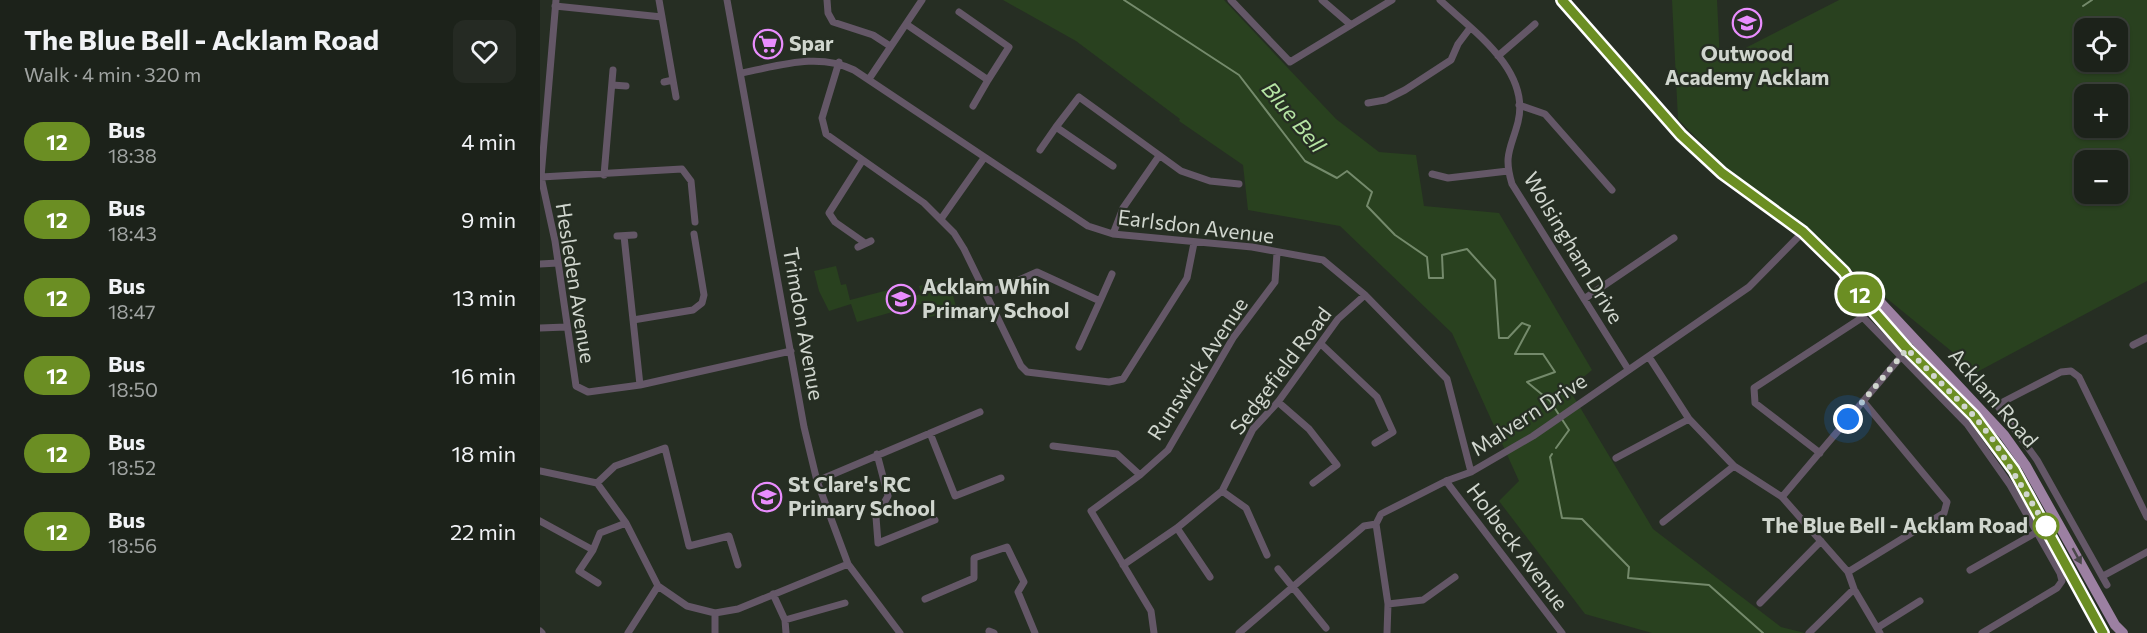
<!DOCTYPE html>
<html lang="en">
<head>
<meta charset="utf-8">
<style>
	:root { --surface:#1c221a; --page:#252a23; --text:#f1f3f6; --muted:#a0a4a2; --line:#3a3f39 }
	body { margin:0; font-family:Commissioner,sans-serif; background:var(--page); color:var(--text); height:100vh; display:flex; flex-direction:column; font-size:22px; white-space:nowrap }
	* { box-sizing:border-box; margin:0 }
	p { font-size:20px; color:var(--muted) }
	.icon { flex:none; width:33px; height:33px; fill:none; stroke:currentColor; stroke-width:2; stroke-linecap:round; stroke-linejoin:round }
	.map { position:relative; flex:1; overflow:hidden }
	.details { display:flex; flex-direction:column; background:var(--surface); width:540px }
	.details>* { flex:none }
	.badge { padding:0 12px; border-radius:20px; font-size:21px; line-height:39px }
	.tools { position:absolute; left:1534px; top:18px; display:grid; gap:12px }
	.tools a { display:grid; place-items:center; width:54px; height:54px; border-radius:12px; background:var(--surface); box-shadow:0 2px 4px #0004,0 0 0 2px var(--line); font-size:30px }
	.you { position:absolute; width:30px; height:30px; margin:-15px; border:4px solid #fff; border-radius:50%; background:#1a73e8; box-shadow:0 0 0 9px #1a73e833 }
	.map>.badge { position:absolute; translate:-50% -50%; box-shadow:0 0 0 3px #fff }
	.round { display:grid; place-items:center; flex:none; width:63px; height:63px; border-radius:12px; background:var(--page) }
	.head { display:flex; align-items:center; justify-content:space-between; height:102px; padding:0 24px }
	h1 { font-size:28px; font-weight:700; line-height:45px }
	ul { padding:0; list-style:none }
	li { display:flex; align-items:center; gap:18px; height:78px; padding:0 24px }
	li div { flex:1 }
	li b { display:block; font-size:22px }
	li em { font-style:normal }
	li .badge { min-width:66px; font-weight:700; text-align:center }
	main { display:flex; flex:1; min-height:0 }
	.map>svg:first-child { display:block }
	.green { fill:#29411f; fill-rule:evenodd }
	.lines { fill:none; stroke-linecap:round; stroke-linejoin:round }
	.stream { stroke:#748a6b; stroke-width:2 }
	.minor { stroke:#645767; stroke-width:7 }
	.primary { stroke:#9c80a2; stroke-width:10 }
	.oneway { fill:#494749 }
	.line-casing { stroke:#fff; stroke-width:14 }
	.line { stroke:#6b8e23; stroke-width:9 }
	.walk { stroke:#d0d6ce; stroke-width:6; stroke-dasharray:0 10.8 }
	.stop-dot { fill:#fff; stroke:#6b8e23; stroke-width:3 }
	.labels { text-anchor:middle; stroke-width:4.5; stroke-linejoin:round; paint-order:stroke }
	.poi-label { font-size:21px; font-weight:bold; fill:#d0d6ce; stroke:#262e23; text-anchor:start }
	.street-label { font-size:21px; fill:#d0d6ce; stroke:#262e23 }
	.stop-label { font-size:21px; font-weight:bold; fill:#d0d6ce; stroke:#262e23; text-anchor:end }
	.water-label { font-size:22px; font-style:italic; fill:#b5e4a3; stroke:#262e23 }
</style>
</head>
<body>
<main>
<section class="details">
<div class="head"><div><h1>The Blue Bell - Acklam Road</h1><p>Walk · 4 min · 320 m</p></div><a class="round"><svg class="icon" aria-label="heart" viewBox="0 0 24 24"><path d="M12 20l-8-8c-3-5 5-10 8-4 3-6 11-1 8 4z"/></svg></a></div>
<ul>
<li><span class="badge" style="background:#6b8e23;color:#fff">12</span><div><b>Bus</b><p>18:38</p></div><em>4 min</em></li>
<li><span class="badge" style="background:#6b8e23;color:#fff">12</span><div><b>Bus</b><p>18:43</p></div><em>9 min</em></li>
<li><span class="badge" style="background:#6b8e23;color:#fff">12</span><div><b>Bus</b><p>18:47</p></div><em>13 min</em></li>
<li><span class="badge" style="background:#6b8e23;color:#fff">12</span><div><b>Bus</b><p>18:50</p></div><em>16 min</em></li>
<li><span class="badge" style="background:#6b8e23;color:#fff">12</span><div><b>Bus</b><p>18:52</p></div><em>18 min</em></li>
<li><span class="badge" style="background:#6b8e23;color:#fff">12</span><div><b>Bus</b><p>18:56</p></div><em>22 min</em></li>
</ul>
</section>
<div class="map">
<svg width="1607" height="633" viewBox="0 0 1607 633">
	<rect width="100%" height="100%" fill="#262e23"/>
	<!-- green -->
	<path class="green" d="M463,0h221l112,119 43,33 37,3 8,51 75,7 93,157 -23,19 84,140 128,98 24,6h-153l-67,-19 -86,-113 20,-20 -67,-148 -112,-107 -92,-16 -5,-45 -64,-44 1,-2 -104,-78z
		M1132,0h45l3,61 119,-61h308v281l-170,91 -255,-208 -44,-45zM1545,28h33v34h-33zM1545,94h33v34h-33zM1545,160h33v34h-33z
		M296,266l5,19 5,-1 4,16 42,-11 3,12 26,-7 -2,-8 30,-7 8,32 -32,7 -4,-14 -64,18 -6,-18 -22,7 -10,-20 -5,-20z"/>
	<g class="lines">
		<!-- stream -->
		<path class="stream" d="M584,0l115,75 66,86 32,17 10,-7 25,21 -5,14 28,29 32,22 2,21h14l-1,-23 25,-6 28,31 4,58h9l14,-15 8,3 -15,28h28l12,18 -28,10 23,19 19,29 -13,18
			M1543,6l9,-6
			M1012,454l-2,3 12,61 20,1 47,48 -1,11 81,7 54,48"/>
		<!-- minor -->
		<path class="minor" d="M16,0l-15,177 14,64 21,145 12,6 52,-7 151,-34
			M119,0l17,97
			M187,0l77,427 13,54 31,83 52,69
			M287,0l1,13 5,9 40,13 17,11
			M691,0l59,62 102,-62
			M782,0l29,25
			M900,0c32,30 91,70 78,122 -7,27 -15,33 -6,62l116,185
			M15,6l107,11
			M366,24l82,56 21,-33 -50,-35
			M958,56l37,-32
			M299,62l-17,56 4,16 98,69 30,30 10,16 57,117 6,6 82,10 14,-3 64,-101 7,-35
			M201,73c38,-7 77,-21 113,-3l234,156 25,8 139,13 71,13 42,35 82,84 24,93
			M329,79l53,-79
			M124,82l9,-2
			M72,85l14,1
			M828,103l17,-3 20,-10 46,-30 7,-16 12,-16
			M979,105l26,9 67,76
			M433,106l15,-26
			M500,150l16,-23
			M322,161l-33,52 6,9 30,21
			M573,166l-57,-39 23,-30 102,74 29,10 29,3
			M892,174l16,4 60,-7
			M64,175l9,-105
			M1,177l141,-8 9,12 4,41
			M401,219l43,-61
			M573,234l10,-26 36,-52
			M77,236l17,-1
			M84,236l16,149
			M318,247l13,-6
			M0,264l18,-1
			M447,294l50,-22 63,29 -21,46
			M1044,299l90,-61
			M1306,300l121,124 43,61 50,88 2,8 -5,7 -75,45
			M560,301l12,-27
			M93,320l60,-10 9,-7 2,-8 -10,-61
			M0,328l26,-1
			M781,344l56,53 16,35 -18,11
			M1593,345l14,-7
			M1109,357l40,62 45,47 48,31 66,75 6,17 26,44
			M1454,401l43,59 70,125
			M738,402l31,27 28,36 -24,18
			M1457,405l64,-33 10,-1 8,6 68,140
			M390,433l25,63 46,-18
			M513,446l64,8 23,21 28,-25 65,-112 42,-56 2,-29
			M1280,453l-65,-50 -1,-15 109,-71
			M337,454l11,42 -12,21 2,26 57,-23
			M1076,458l73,-39
			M0,471l57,12 29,40 32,63 29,20 28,7 23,-4 110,-45
			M600,475l-49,36 60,100 3,22
			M277,481l163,-69
			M906,481l116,152
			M57,483l18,-17 50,-18 24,98 40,-10 9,29
			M682,491l24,17 21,47
			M1242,497l122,-144
			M0,521l53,29 7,-17 26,-10
			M1123,522l71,-56
			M836,524l5,-10 65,-33 25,-9 62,-36 216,-149 54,-55
			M836,524l12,80 -1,29
			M637,528l33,49
			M53,550l-14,21 19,12
			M583,565l54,-37 45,-37 31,-62 25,-27 60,-83 27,-24
			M738,569l48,59
			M1430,570l67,-38
			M1308,572l96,-59 3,-11 -84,-101
			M1563,576l44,-24
			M233,594l12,26 60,-17
			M385,599l49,-21v-20l33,-11 17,35 -6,10 17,41
			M1220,603l61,-62
			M848,604l35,-4 32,-23
			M175,613v20
			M245,620l1,13
			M1337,628l43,-27
			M0,631l2,2
			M449,631l5,2
			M88,633l30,-47
			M699,633l125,-107 12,-2
			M1269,633l45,-44"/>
		<!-- primary -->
		<path class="primary" d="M1022,0l119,135 41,38 81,59 41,40 22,15 138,148 22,31 89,159 8,8
			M1308,278l59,71 67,67 30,39 42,70 57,108"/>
	</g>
	<!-- one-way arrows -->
	<defs><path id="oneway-solid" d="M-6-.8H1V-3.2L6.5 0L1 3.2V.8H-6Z" transform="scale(1.5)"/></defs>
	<use class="oneway" href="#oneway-solid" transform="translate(1537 556) rotate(61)"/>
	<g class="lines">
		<!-- line casing -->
		<g class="line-casing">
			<path id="line" d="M1022,0l119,135 41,38 81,59 41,40 11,18 52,59 67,67 40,54 89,163"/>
		</g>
		<!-- line -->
		<use href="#line" class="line"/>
		<!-- walk -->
		<path class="walk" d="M1308,419l59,-70 67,67 20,25 52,85"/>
	</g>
	<!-- icons -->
	<defs>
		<g id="school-ring" transform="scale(1.5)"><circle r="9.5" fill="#262e23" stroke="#e98dfe" stroke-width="1.5"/><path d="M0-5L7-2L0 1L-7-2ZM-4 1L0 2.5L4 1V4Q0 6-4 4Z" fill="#e98dfe"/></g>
		<g id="supermarket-ring" transform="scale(1.5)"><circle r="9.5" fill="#262e23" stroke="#e98dfe" stroke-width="1.5"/><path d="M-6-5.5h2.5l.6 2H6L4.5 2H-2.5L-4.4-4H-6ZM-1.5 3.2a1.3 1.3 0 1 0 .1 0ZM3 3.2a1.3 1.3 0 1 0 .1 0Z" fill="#e98dfe"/></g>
	</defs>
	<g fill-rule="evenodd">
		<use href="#school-ring" x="1207" y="23"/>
		<use href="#supermarket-ring" x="228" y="44"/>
		<use href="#school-ring" x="361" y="299"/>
		<use href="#school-ring" x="227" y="497"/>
	</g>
	<!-- markers -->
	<circle class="stop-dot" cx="1506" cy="526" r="12"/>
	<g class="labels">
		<!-- poi labels -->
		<g class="poi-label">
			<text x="249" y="51">Spar</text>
			<text x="1207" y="61" text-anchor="middle">Outwood<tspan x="1207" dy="24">Academy Acklam</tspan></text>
			<text x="382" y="294">Acklam Whin<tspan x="382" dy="24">Primary School</tspan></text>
			<text x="248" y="492">St Clare's RC<tspan x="248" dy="24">Primary School</tspan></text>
		</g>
		<!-- street labels -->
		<g class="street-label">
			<text transform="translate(656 227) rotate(7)" y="7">Earlsdon Avenue</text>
			<text transform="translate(1033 248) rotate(59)" y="7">Wolsingham Drive</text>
			<text transform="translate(35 283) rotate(81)" y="7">Hesleden Avenue</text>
			<text transform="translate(263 324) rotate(80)" y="7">Trimdon Avenue</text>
			<text transform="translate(658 369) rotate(-57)" y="7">Runswick Avenue</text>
			<text transform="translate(741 371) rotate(-53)" y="7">Sedgefield Road</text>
			<text transform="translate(1453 398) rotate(49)" y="7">Acklam Road</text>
			<text transform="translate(989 415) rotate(-33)" y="7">Malvern Drive</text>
			<text transform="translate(977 547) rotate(53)" y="7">Holbeck Avenue</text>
		</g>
		<!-- stop labels -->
		<g class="stop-label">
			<text x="1488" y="533">The Blue Bell - Acklam Road</text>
		</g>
		<!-- water labels -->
		<g class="water-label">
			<text transform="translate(754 117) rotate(50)" y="8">Blue Bell</text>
		</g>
	</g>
</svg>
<div class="tools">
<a><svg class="icon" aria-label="locate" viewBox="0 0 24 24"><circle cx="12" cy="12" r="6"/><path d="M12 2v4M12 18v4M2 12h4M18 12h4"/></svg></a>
<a>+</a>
<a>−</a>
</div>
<div class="you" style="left:1308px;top:419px"></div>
<b class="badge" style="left:1320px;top:294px;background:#6b8e23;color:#fff">12</b>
</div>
</main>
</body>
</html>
